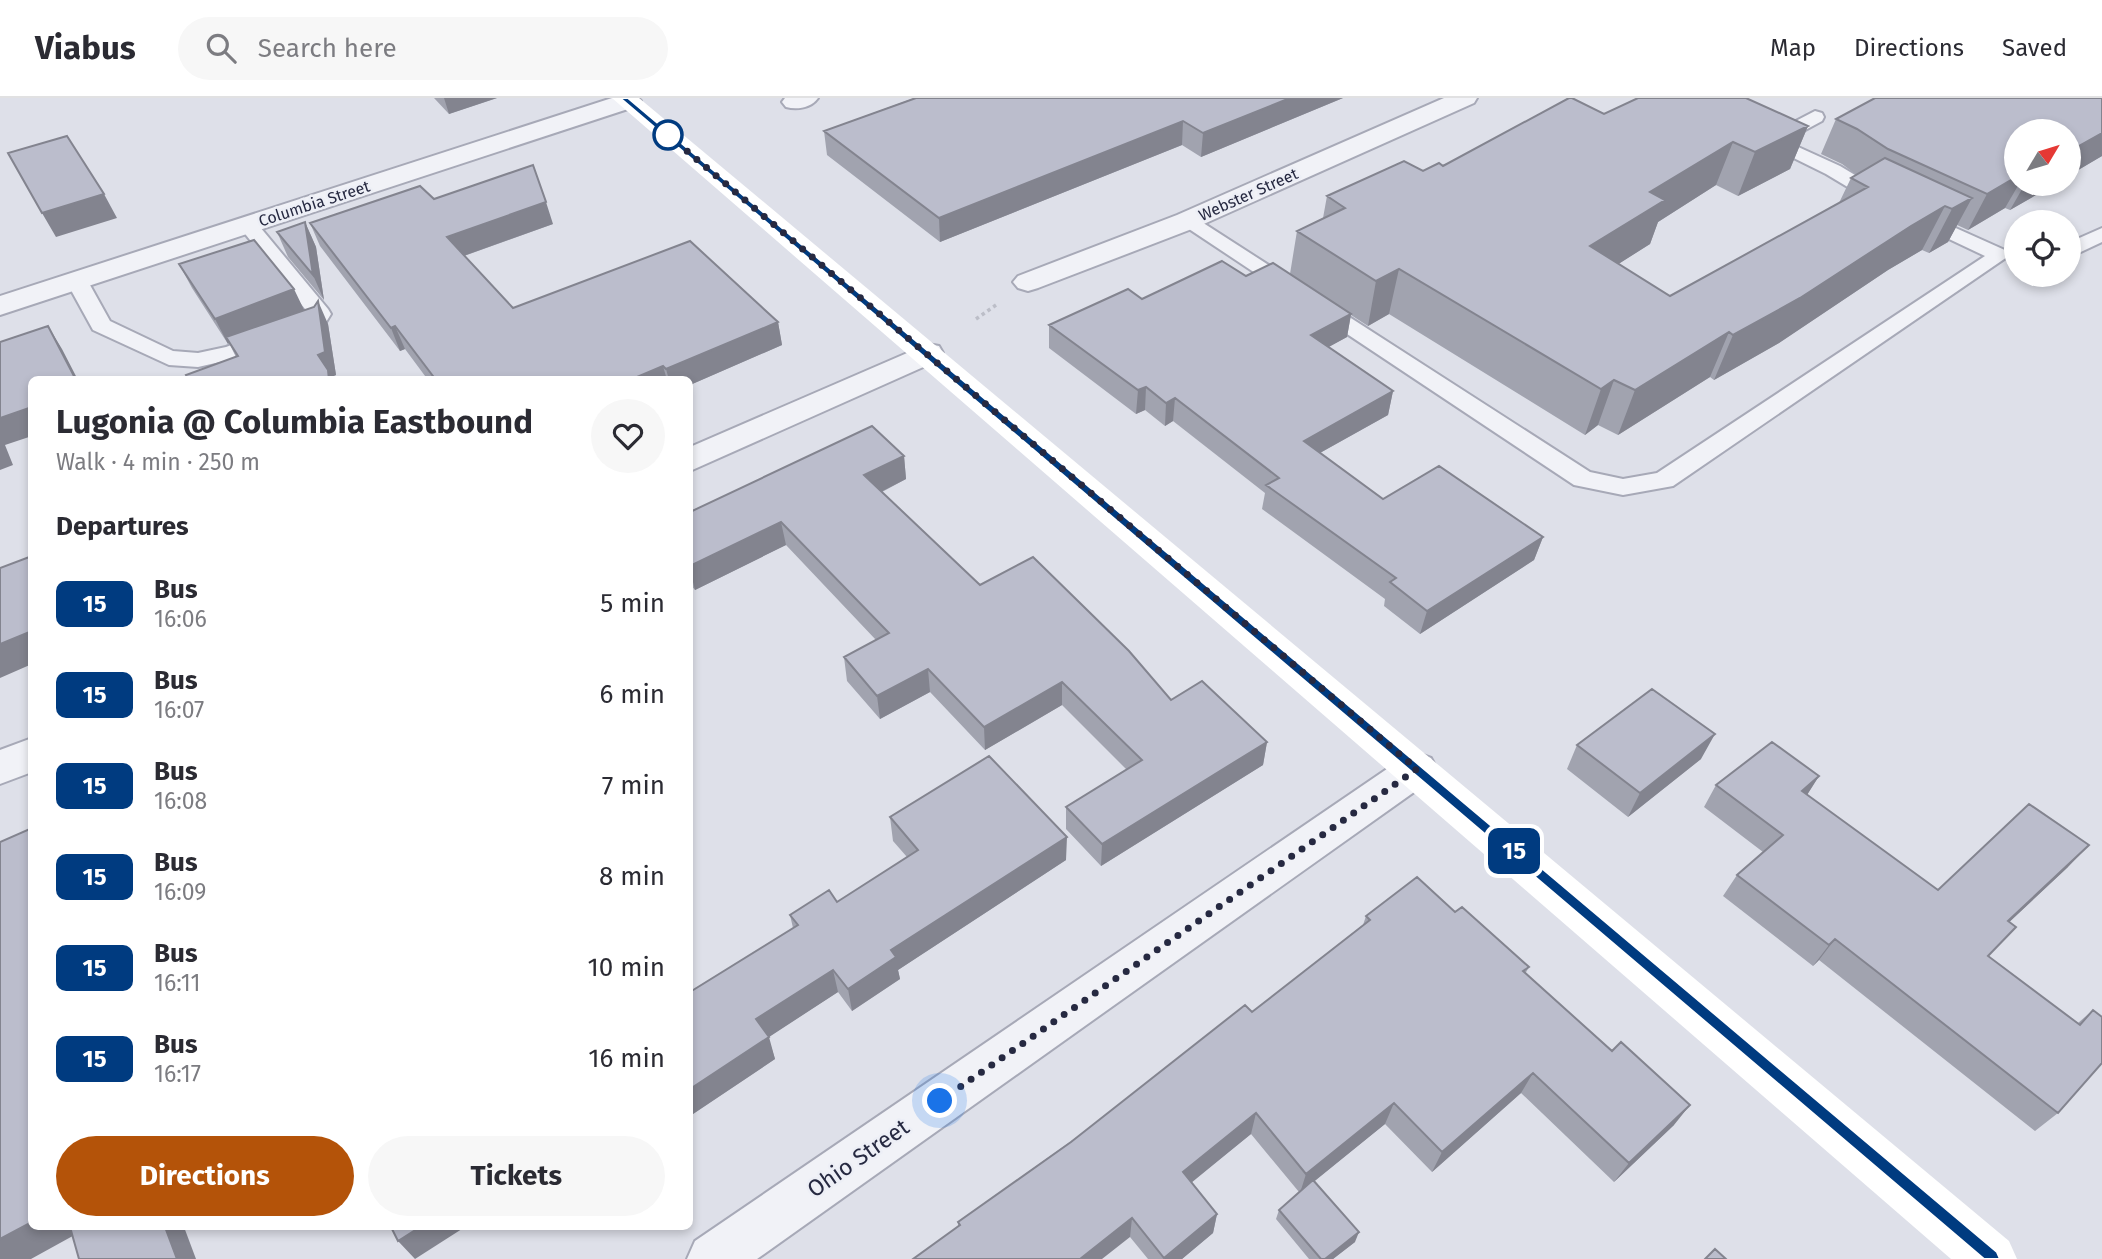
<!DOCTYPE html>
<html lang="en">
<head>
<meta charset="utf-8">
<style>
	:root { --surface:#fff; --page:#f7f7f7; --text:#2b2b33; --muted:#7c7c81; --line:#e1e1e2; --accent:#b45309 }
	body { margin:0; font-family:"Fira Sans",sans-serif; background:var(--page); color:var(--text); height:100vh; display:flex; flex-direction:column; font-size:26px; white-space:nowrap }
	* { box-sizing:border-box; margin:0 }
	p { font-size:23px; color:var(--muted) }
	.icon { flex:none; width:38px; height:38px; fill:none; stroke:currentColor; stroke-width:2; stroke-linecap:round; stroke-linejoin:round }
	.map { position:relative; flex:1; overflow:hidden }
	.side { position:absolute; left:28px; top:278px; width:665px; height:854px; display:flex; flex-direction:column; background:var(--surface); border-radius:10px; box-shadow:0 4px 10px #0003 }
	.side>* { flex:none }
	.badge { padding:0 14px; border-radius:10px; font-size:24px; line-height:46px }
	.needle { width:46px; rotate:52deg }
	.buttons { position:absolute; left:2004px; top:21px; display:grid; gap:14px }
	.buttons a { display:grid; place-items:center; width:77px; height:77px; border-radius:50%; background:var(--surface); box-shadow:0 4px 10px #0003; font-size:35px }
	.you { position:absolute; width:35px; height:35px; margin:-18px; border:5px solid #fff; border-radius:50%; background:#1a73e8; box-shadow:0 0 0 10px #1a73e833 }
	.map>.badge { position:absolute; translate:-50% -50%; box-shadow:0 0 0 4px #fff }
	h2 { padding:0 28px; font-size:26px; line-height:63px }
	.round { display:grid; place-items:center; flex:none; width:74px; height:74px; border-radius:37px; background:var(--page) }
	.headline { display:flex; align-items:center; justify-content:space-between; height:119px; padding:0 28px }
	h1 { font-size:33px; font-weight:700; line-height:52px }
	.primary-button { display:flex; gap:14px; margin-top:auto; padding:14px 28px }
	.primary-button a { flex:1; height:80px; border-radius:42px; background:var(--accent); color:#fff; font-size:28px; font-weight:700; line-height:80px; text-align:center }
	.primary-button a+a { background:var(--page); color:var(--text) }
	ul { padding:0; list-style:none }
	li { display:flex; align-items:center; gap:21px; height:91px; padding:0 28px }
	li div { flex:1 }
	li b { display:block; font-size:26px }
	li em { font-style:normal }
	li .badge { min-width:77px; font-weight:700; text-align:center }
	header { display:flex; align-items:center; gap:42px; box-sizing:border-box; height:98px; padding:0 35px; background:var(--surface); border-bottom:2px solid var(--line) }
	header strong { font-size:33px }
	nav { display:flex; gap:38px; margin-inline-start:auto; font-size:24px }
	.search { width:490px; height:63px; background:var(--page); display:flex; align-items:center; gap:18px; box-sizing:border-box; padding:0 24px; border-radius:38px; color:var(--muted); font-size:26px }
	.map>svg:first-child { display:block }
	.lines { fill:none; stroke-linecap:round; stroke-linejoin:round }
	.service-casing { stroke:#a7a9b7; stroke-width:4 }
	.minor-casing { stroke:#a7a9b7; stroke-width:4 }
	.path { stroke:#bcbec8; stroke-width:3.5; stroke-dasharray:3.5 3.5; stroke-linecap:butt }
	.service { fill:#f1f2f7; fill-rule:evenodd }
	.minor { fill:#f1f2f7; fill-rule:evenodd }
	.secondary { fill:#fff; fill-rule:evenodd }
	.wall { fill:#a1a3af }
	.shaded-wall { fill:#83848f }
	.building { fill:#bbbdcc; stroke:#83848f; stroke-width:2 }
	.line { fill:#003b80; stroke:#fff; stroke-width:2 }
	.walk { stroke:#262941; stroke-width:7; stroke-dasharray:0 12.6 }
	.stop-dot { fill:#fff; stroke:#003b80; stroke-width:3.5 }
	.labels { text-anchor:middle; stroke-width:5; stroke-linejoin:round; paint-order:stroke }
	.far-street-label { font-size:16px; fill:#262941; stroke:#edeff6 }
	.near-street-label { font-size:23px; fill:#262941; stroke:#edeff6 }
</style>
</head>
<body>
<header>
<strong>Viabus</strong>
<div class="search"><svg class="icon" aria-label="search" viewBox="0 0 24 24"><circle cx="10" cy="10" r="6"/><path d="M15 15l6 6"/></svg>Search here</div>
<nav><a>Map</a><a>Directions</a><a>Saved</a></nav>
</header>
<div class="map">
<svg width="2102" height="1161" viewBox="0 0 2102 1161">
	<rect width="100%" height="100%" fill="#dee0e9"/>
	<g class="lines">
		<!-- service casing -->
		<g class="service-casing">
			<path id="service" d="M1815,13l7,2 2,4 -2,4 -37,20 55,25 50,30 3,4 -3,4h-14l-50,-30 -71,-35 2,-4h12z
				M1920,114l87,39 3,4 -337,231 -50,9 -49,-10 -397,-264 10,-6 7,2 396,255 33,7 34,-6 328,-217 -72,-34 -3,-4z
				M248,121l7,2 73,88 3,5 -8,13 -90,32 -35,8 -29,-2 -76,-35 -27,-49 3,-5h16l25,45 63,30 25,2 28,-6 81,-30 2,-3 -71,-89z
				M2102,130v14l-34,16v-15z"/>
		</g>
		<!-- minor casing -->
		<g class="minor-casing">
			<path id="minor" d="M612,0h26l3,3 -4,5 -637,209v-19z
				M785,0h33c-7,10 -21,12 -32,9l-4,-5z
				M1444,0h33l-3,5 -277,124 -159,61 -10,3 -10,-3 -5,-6 5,-6 159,-61z
				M928,246l11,2 4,7 -4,7 -249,111v-24z
				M32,640v34l-32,12v-34z
				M1417,655l14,5 6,11 -6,11 -674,479h-70l8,-18 708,-483z"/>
		</g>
		<!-- path -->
		<path class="path" d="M976,221l20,-14"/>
		<!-- service -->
		<use href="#service" class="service"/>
		<!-- minor -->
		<use href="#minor" class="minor"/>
		<!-- secondary -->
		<path class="secondary" d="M612,0h27l1370,1143 8,18h-66z"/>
	</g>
	<!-- wall -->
	<path class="wall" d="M434,0h63l-48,16z
		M914,0h429l-142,59 -19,-12 -242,97 -113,-87 -3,-24z
		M2102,0v58l-34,20v-45h-52v53h39l-45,26 -5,-2 -37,22 -11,-5 -9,17 -19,11 -7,-3 -34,20 -109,73 -65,37 -4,-3 -92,58 -20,-10 -13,10 -196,-121 -21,12 -17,-11 -4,22 -19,10 65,44 -5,24 -68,38 63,46 160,38 -9,23 -114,74 -36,-28 1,-7 -123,-90 3,-16 -92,-72 -8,5 -20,-16 -9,4 -87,-66v-23l93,-26 104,-23 44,-2 7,-43 26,-13 4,-22 96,-25 181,-57 204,12 -18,43 -52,27 -22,-11 -58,37 -8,22 -32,20 52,32 169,-93 12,-25 6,-3 -15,-11 -21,-10 15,-35z
		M434,101l119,25 -89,32 49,52 265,14 4,23 -92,40v-5h-262l-23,-31 -5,2 -80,-105 -10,-23z
		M305,124l11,25 8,53 -36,-43 -11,-25z
		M179,166l125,46 24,14 8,51 -5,2 1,3h-143l47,-23 -7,-14 -1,1 -36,-56z
		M904,358l2,23 -24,13 98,93 191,115 96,42 -4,23 -162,101 -35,-37v-22l61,-37 -65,-65 -77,45 -55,-58 -50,27 -33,-38 -3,-24 32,-17 -90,-95 -91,45 -5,-6v-72z
		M1577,647l124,14 -73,58 -61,-48z
		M1819,678l-12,19 131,95 130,-23 -59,55 -21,34 90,67 15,-13 -35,103 -23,18 -216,-171 -6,6 -90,-70 14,-21 26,-23 -59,-45 12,-22z
		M890,719l176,43 -168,110 2,9 -48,32 -14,-19 -70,45 7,22 -85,57 103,-188 -3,-13 47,-13 70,-45 -14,-16z
		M1455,814l74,55 -4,7 149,151 -60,57 -93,-89 -89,79 -47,-48 -71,57 41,61 -22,17h-24l-33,-40 3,-9 20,-18 -48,-58 -60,48 26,32 -4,19 -31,26h-34l-18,-22 -172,-11v-4l294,-210 111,-87 3,-9z"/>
	<!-- shaded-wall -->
	<path class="shaded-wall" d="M444,0h53l-48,16z
		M1290,0h53l-142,59 2,-24z
		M1183,23l-1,24 -242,97 -1,-24z
		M1808,28l-18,43 -52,27 17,-44z
		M2102,35v23l-34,20v-24z
		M1733,44l-17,43 -58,37 -8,22 -74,47 14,-45 60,-54z
		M2016,79v7h3l-14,24 -37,22 19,-36z
		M2025,86h30l-45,26z
		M104,96l13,24 -61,19 -14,-24z
		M1972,100l-24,44 -19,11 23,-44z
		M546,104l7,22 -98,35 -8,-22z
		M1945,108l-23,44 -34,20 -109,73 -65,37 19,-45 178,-109z
		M305,124l11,25 8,53 -11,-25z
		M1399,171l-10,45 -21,12 8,-45z
		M294,191l12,25 -80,23 3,6 -1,1 -13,-25z
		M318,203l10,23 8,51 -5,2 1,3h-3l-11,-25z
		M1351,216l-4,23 -40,22 4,-24z
		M778,224l4,23 -92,40v-5h-21l-3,-11z
		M48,228l14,23 16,31h-2z
		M395,228l10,23 -5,2 -9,-23z
		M1729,234l-19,45 -92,58 17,-45z
		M663,268l4,14h-37z
		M1614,282l-16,45 -13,10 16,-46z
		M1146,289l-1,23 -9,4 2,-24z
		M1393,293l-5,24 -88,49 4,-23z
		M1175,300l-2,23 -8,5 1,-23z
		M32,309v29l-27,9 8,20 -13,5v-52z
		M904,358l2,23 -39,20 -3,-24z
		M781,424l5,23 -91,45 -5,-20v-4z
		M1543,439l-9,23 -114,74 7,-23z
		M32,533v33l-32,14v-34z
		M928,571l2,23 -50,27 -3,-23z
		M1062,584v23l-77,45 -1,-23z
		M1715,636l-14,25 -73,58 12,-24z
		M1267,644l-4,23 -162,101 1,-22z
		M1819,678l-14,22 -3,-7z
		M1067,739l-1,23 -168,110 2,9 -48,32 -4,-22 43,-39z
		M2089,747l-21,22 -80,75 20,-21z
		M1835,841l-16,21 -6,6 16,-21z
		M833,872l5,22 -75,49 -7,-22z
		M769,939l6,22 -85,57v-27z
		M1533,975l-12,20 -89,79 10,-20z
		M1394,1005l-9,21 -85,69 6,-19z
		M1690,1007l-16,20 -60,57 15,-19z
		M1256,1015l-5,21 -71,58 3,-20z
		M1217,1116l-4,19 -31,26h-18z
		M1132,1120l-2,19 -28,22h-22z
		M32,1124v5h57l-58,32h-31v-20z
		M165,1129h19l12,32h-19z
		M420,1129h45l-50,32 -17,-18z
		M1359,1134l-4,10 -22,17h-8z"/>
	<!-- building -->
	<path class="building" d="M916,0h374l-87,35 -20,-12 -244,97 -115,-87z
		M1569,0h3l32,16 34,-16h108l62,28 -53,26 -22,-10 -83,50 15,8 -75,46 80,50 198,-109 -17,-9 34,-20 87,40 -20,11 -7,-3 -34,20 -111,72 -67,37 -4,-3 -94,58 -21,-10 -13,9 -202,-120 -23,12 -79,-50 48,-23 -18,-12 77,-35 19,10 16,-8 4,3z
		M1875,0h227v35l-34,19v-21h-52v46l-29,17 -99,-45 -31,-20 -21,-10z
		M67,38l37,58 -62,19 -34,-60z
		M533,67l13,37 -99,35 66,71 177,-67 88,81 -112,47 -3,-3 -33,14h-194l-41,-54 -4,2 -81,-105 110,-37 14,13z
		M305,124l8,53 -36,-43z
		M254,142l40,49 -79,30 -36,-55z
		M1222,163l24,15 27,-13 78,51 -40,21 82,56 -89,50 79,58 56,-33 104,71 -116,74 -37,-29 6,-4 -130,-93 13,-7 -104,-80 -9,5 -20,-16 -8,3 -89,-65 79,-36 14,10z
		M318,203l7,51 -7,3 10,15 1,10h-140l-3,-5 52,-19 -12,-19 88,-30z
		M48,228l28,54h-44v27l-32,11v-76z
		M872,328l32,30 -40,19 116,110 53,-28 96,94 42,49 31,-19 65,61 -165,102 -36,-37 76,-47 -80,-78 -78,45 -56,-58 -51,27 -33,-39 45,-24 -108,-111 -91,44v-54z
		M32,458v75l-32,13v-76z
		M1652,591l63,45 -75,59 -63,-48z
		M1772,644l47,34 -17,15 136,99 91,-86 60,41 -81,76 8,6 -28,29 92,69 13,-15 9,7v46l-44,50 -223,-174 -6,6 -92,-70 46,-40 -67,-50z
		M989,658l78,81 -176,113 5,7 -48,32 -15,-19 -77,49 13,18 -79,52v-97l108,-67 -8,-10 39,-25 8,12 81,-52 -28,-33z
		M32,730v394l-32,17v-397z
		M1417,779l38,35 7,-5 67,60 -6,4 89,80 9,-9 69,63 -61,58 -96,-90 -91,79 -48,-49 -88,71 -50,-61 -73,59 34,42 -53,44 -32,-40 -52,41h-167l47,-34 -2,-3 113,-80 174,-137 7,7 118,-92 -4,-4z
		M1313,1082l46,52 -34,27h-4l-42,-49z
		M70,1129h95l12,32h-98z
		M391,1129h29l-22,14z
		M1715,1151l11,10h-21z"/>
	<!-- line -->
	<path class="line" d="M620,0h8l1369,1154 3,7h-16z"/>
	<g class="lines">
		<!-- walk -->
		<path class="walk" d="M668,37l749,634 -477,332"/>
	</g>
	<!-- markers -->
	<circle class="stop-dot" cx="668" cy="37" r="14"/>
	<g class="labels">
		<!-- far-street labels -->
		<g class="far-street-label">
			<text transform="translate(1248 96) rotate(-24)" y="6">Webster Street</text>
			<text transform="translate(314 105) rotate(-18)" y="6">Columbia Street</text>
		</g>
		<!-- near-street labels -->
		<g class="near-street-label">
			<text transform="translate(858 1060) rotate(-35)" y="8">Ohio Street</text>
		</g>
	</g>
</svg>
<div class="buttons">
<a><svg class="needle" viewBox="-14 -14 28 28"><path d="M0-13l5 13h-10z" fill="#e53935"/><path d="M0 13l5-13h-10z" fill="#7c7c81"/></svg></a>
<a><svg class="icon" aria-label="locate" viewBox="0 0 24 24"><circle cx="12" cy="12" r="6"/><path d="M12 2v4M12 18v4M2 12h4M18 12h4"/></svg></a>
</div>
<div class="you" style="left:940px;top:1003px"></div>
<b class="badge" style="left:1514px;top:753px;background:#003b80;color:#fff">15</b>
<section class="side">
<div class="headline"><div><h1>Lugonia @ Columbia Eastbound</h1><p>Walk · 4 min · 250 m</p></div><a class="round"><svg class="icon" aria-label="heart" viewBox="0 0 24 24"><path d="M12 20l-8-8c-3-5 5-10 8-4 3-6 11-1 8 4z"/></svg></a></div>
<h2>Departures</h2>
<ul>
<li><span class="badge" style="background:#003b80;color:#fff">15</span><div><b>Bus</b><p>16:06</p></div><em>5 min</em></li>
<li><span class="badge" style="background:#003b80;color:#fff">15</span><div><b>Bus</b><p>16:07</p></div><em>6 min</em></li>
<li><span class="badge" style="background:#003b80;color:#fff">15</span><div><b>Bus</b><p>16:08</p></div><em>7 min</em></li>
<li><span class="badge" style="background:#003b80;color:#fff">15</span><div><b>Bus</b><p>16:09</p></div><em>8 min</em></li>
<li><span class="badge" style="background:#003b80;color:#fff">15</span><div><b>Bus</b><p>16:11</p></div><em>10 min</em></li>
<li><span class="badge" style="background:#003b80;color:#fff">15</span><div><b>Bus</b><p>16:17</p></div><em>16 min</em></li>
</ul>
<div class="primary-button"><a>Directions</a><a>Tickets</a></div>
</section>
</div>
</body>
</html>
